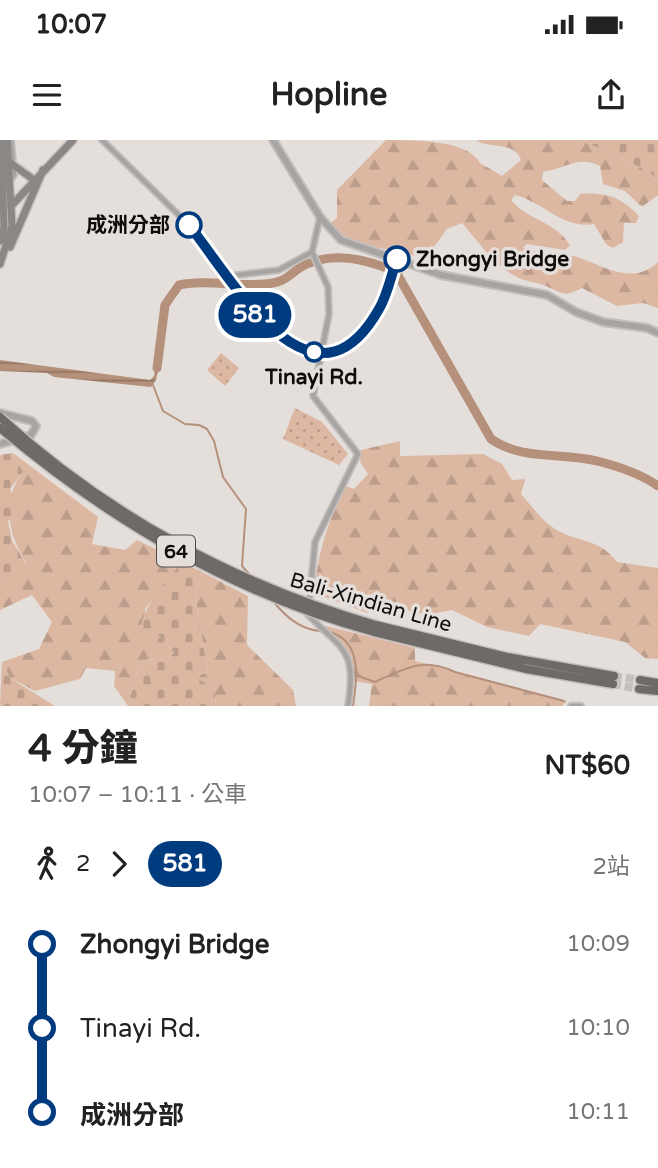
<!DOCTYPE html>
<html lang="zh-TW">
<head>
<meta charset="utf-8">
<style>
	:root { --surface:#fff; --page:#f2f2f2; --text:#222; --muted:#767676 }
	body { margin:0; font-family:"Varela Round","Noto Sans TC",sans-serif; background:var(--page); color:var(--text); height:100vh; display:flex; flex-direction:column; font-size:26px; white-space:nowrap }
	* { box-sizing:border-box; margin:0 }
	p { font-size:23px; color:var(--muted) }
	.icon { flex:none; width:38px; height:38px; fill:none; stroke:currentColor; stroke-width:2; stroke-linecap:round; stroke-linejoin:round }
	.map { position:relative; height:566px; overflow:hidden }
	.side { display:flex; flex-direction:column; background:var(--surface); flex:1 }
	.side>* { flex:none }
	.badge { padding:0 14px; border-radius:23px; font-size:24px; line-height:46px }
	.map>.badge { position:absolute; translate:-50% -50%; box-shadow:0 0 0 4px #fff }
	.legs { display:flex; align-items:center; gap:10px; height:77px; padding:0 28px; font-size:23px }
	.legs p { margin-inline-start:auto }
	.head { display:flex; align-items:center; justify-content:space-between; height:119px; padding:0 28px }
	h1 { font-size:38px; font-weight:800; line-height:52px }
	ul { padding:0 28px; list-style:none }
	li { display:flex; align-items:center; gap:24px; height:84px; font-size:26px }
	li i { display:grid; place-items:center; width:10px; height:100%; margin:0 9px; background:currentColor }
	li i::after { content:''; width:18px; height:18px; margin:-9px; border:5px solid; border-radius:50%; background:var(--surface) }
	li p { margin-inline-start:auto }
	li:first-child i { background:linear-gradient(#0000 50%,currentColor 0) }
	li:last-child i { background:linear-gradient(currentColor 50%,#0000 0) }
	.status { display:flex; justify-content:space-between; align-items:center; height:49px; padding:0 35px; background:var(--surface); direction:ltr }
	.status svg { height:19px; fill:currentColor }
	header { display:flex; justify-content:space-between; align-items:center; height:91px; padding:0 28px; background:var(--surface); font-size:32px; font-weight:800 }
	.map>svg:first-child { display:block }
	.forest { fill:url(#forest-firs) }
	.cemetery { fill:url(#cemetery-stones) }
	.park { fill:url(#park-dots) }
	.water { fill:url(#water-rules) }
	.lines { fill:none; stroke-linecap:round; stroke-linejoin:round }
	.stream { stroke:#b5907a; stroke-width:2 }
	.river { stroke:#b5907a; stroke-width:9 }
	.trunk-tunnel { stroke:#c5c0bd; stroke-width:8; stroke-dasharray:8 4; stroke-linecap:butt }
	.minor-casing { stroke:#c3bdbb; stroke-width:8 }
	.tertiary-casing { stroke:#c3bdbb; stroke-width:10 }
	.secondary-casing { stroke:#c3bdbb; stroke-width:10 }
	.trunk-casing { stroke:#c3bdbb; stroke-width:11 }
	.minor { stroke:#a7a5a3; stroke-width:4.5 }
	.tertiary { stroke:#a7a5a3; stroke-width:6 }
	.secondary { stroke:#8b8785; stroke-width:7 }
	.trunk { stroke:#6e6a67; stroke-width:8 }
	.trunk-bridge-casing { stroke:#c3bdbb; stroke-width:11; stroke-linecap:butt }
	.trunk-bridge { stroke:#6e6a67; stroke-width:8 }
	.line-1-casing { stroke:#fff; stroke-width:16 }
	.line-1 { stroke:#003b80; stroke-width:10 }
	.stop-1-dot { fill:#fff; stroke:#003b80; stroke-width:3.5 }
	.labels { text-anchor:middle; stroke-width:7; stroke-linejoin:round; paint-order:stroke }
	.shield { fill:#e5dfdc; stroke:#4e4c4a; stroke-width:2 }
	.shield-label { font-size:19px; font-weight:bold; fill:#0e0d0c }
	.stop-label { font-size:21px; font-weight:bold; fill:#0e0d0c; stroke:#e5dfdc; text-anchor:end }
	.street-label { font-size:21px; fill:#0e0d0c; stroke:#e5dfdc }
</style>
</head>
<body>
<div class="status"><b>10:07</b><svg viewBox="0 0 49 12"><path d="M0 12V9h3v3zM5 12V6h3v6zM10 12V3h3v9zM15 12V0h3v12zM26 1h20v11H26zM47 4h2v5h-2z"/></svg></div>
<header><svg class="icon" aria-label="menu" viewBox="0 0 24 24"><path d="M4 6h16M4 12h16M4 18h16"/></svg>Hopline<svg class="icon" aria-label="share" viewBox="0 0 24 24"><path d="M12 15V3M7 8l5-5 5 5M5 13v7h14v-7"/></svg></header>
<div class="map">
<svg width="658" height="566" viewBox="0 0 658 566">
	<defs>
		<pattern id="forest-firs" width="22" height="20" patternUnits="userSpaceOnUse" patternTransform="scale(1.75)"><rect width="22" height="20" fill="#dcb8a3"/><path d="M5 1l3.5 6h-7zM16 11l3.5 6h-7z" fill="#bc9d8b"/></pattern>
		<pattern id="cemetery-stones" width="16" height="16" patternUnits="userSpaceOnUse" patternTransform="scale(1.75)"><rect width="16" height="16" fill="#dcb8a3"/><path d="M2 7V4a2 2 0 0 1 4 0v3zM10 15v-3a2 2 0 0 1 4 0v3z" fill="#bc9d8b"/></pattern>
		<pattern id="park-dots" width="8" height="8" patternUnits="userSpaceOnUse" patternTransform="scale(1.75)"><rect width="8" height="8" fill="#dcb8a3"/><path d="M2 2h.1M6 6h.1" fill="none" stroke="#bc9d8b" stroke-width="1.8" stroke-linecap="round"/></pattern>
		<pattern id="water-rules" width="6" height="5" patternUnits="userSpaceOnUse" patternTransform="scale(1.75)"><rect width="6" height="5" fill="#b5907a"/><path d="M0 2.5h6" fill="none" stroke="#927462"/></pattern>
	</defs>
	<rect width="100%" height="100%" fill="#e5dfdc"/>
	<!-- forest -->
	<path class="forest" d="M386,0c30,0 82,0 94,23l22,13 19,-16c-8,-20 -30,-10 -45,-20h105l69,32 8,11v12l-16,12 -17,-16 -22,-7 -3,-18c-22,-11 -35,3 -57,6l-1,8 25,21h8l5,-7c26,-2 41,3 59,22l-3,7h-12l-1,19 -10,6 -7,-4 -12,-20c-32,5 -49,-21 -79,-29l-4,5c18,21 44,21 59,45l-5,5 -38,-6 -4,4c18,7 36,3 54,9 25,8 55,30 81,5v46l-15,-5 -26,3 -35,-18c-17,9 -18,6 -34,-1 -10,-5 -22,-5 -31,-10 -23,-11 -39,-36 -55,-54l-15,6 -21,29 -81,-18 -16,-16 8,-6v-28z
		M400,301v15l83,-2 19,10 10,16 13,-1 -4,15c10,11 19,24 30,32 22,17 47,10 66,36l41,6v91l-13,-1 -20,-16 -85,-18 -11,12 -42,-9 -35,-17 -26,5 -39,-10 -20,8 -53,-20c5,-44 12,-67 32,-107l8,3 14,-15 -8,-12 1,-12z
		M13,313l85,64 -6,27 33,6 12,-10 45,22 -37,47 5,41 9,-15 15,18 -8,8 -19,-2 -9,8 -10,39 -14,-20 1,-15 -29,-3 -6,11 -45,12 -25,-13 -8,-16 37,-13 13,-27 -20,-27 -32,15v-29l27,-16c-18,-30 -27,-63 -4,-93z
		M202,432l46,24 -1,49 46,45 3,16h-80l-2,-19 -14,-7v-5l8,-3 -13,-75z
		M322,485l93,23v13l152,40 -5,5h-193l3,-22 -18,-3c-3,-13 -3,-30 -14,-38 -8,-5 -14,-6 -20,-13z"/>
	<!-- cemetery -->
	<path class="cemetery" d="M581,0h77v43l-8,-11z
		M13,313l10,19 -13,17 9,21 -11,11 4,19 15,26 -27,15v-126z
		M182,422l20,10 -7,25 13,75 -8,3v5l14,7 2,19h-88l10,-39 9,-8 19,2 8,-8 -15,-18 -8,15 -12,-11c1,-31 24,-54 43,-77z
		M2,522l8,16 45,28h-55z"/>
	<!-- park -->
	<path class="park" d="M221,213l18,15 -14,18 -18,-16z
		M295,268l27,14 26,32 -9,11 -56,-26z"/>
	<!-- water -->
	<path class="water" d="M161,217l-5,23 -5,7 -97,-10 -7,-4 -47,-2v-11l150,20 4,-4 3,-18z"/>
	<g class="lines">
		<!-- stream -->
		<path class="stream" d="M153,245l10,26 22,13 14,1 8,4 7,12 9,36 23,32 -4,57 8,9
			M272,460c13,16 28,30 49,31
			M327,491c36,9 30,46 26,75
			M358,536l17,6c31,-14 47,-25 80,-10l109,29"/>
		<!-- river -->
		<path class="river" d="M157,228l8,-63 14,-20c28,-6 57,2 86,-1 25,-2 24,-12 42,-20 30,-13 62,-4 89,8l95,167c32,22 71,13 106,22 20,5 44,13 61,25"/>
		<!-- trunk-tunnel -->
		<path class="trunk-tunnel" d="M614,536l26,4
			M613,544l26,5"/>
		<!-- minor casing -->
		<g class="minor-casing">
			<path id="minor" d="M102,0l87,85 70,94c44,42 94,49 122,-13 7,-15 10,-31 15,-46
				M10,41l4,-6 -3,-35
				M312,112l16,35 1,27 -16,82 45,58 -43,88 -7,73c36,36 49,35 40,91
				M312,112l8,-35
				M230,136l49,-6 33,-18
				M571,566h10"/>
		</g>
		<!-- tertiary casing -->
		<g class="tertiary-casing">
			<path id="tertiary" d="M273,0l47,77 21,23 100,35 106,20 29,17 27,10 44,6 11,5
				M0,273l32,8 4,5 -5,9 -31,9"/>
		</g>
		<!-- secondary casing -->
		<g class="secondary-casing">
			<path id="secondary" d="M9,22l25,18
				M11,66l62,-66
				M0,101l4,-14 -3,-87
				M10,107l33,-77
				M0,124l12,-38 -5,-86"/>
		</g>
		<!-- trunk casing -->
		<g class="trunk-casing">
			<path id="trunk" d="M376,485l131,32 107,19
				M374,492l152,37 87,15
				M640,540l18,3
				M639,549l19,2"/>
		</g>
		<!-- minor -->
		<use href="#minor" class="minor"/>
		<!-- tertiary -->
		<use href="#tertiary" class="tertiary"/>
		<!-- secondary -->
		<use href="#secondary" class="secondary"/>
		<!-- trunk -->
		<use href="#trunk" class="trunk"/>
		<!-- trunk-bridge casing -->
		<g class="trunk-bridge-casing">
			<path id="trunk-bridge" d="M0,277c107,98 237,168 376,208
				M0,288c110,93 234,166 374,204"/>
		</g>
		<!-- trunk-bridge -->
		<use href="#trunk-bridge" class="trunk-bridge"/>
	</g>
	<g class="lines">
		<!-- line-1 casing -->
		<g class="line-1-casing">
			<path id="line-1" d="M189,85c43,54 124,201 190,84 9,-15 12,-34 18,-50"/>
		</g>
		<!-- line-1 -->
		<use href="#line-1" class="line-1"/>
	</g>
	<!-- markers -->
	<g class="stop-1-dot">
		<circle cx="189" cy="85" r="12"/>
		<circle cx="397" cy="119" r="12"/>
		<circle cx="314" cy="212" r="9"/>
	</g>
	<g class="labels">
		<!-- shield labels -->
		<rect class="shield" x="157" y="395.5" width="38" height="31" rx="5"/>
		<g class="shield-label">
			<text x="176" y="418">64</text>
		</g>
		<!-- stop labels -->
		<g class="stop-label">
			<text x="170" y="92">成洲分部</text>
			<text x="416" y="126" text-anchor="start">Zhongyi Bridge</text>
			<text x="314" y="244" text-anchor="middle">Tinayi Rd.</text>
		</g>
		<!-- street labels -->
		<g class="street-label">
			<text transform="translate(371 462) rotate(16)" y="7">Bali-Xindian Line</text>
		</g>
	</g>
</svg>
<b class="badge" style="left:255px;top:175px;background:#003b80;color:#fff">581</b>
</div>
<section class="side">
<div class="head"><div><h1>4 分鐘</h1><p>10:07 – 10:11 · 公車</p></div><b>NT$60</b></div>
<div class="legs"><svg class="icon" aria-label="walk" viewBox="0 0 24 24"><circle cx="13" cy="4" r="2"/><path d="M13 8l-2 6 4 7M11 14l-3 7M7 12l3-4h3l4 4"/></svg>2<svg class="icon" aria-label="forward" viewBox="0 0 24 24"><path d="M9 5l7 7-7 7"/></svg><b class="badge" style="background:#003b80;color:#fff">581</b><p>2站</p></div>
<ul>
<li><i style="color:#003b80"></i><b>Zhongyi Bridge</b><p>10:09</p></li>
<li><i style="color:#003b80"></i><span>Tinayi Rd.</span><p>10:10</p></li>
<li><i style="color:#003b80"></i><b>成洲分部</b><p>10:11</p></li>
</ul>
</section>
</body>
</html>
